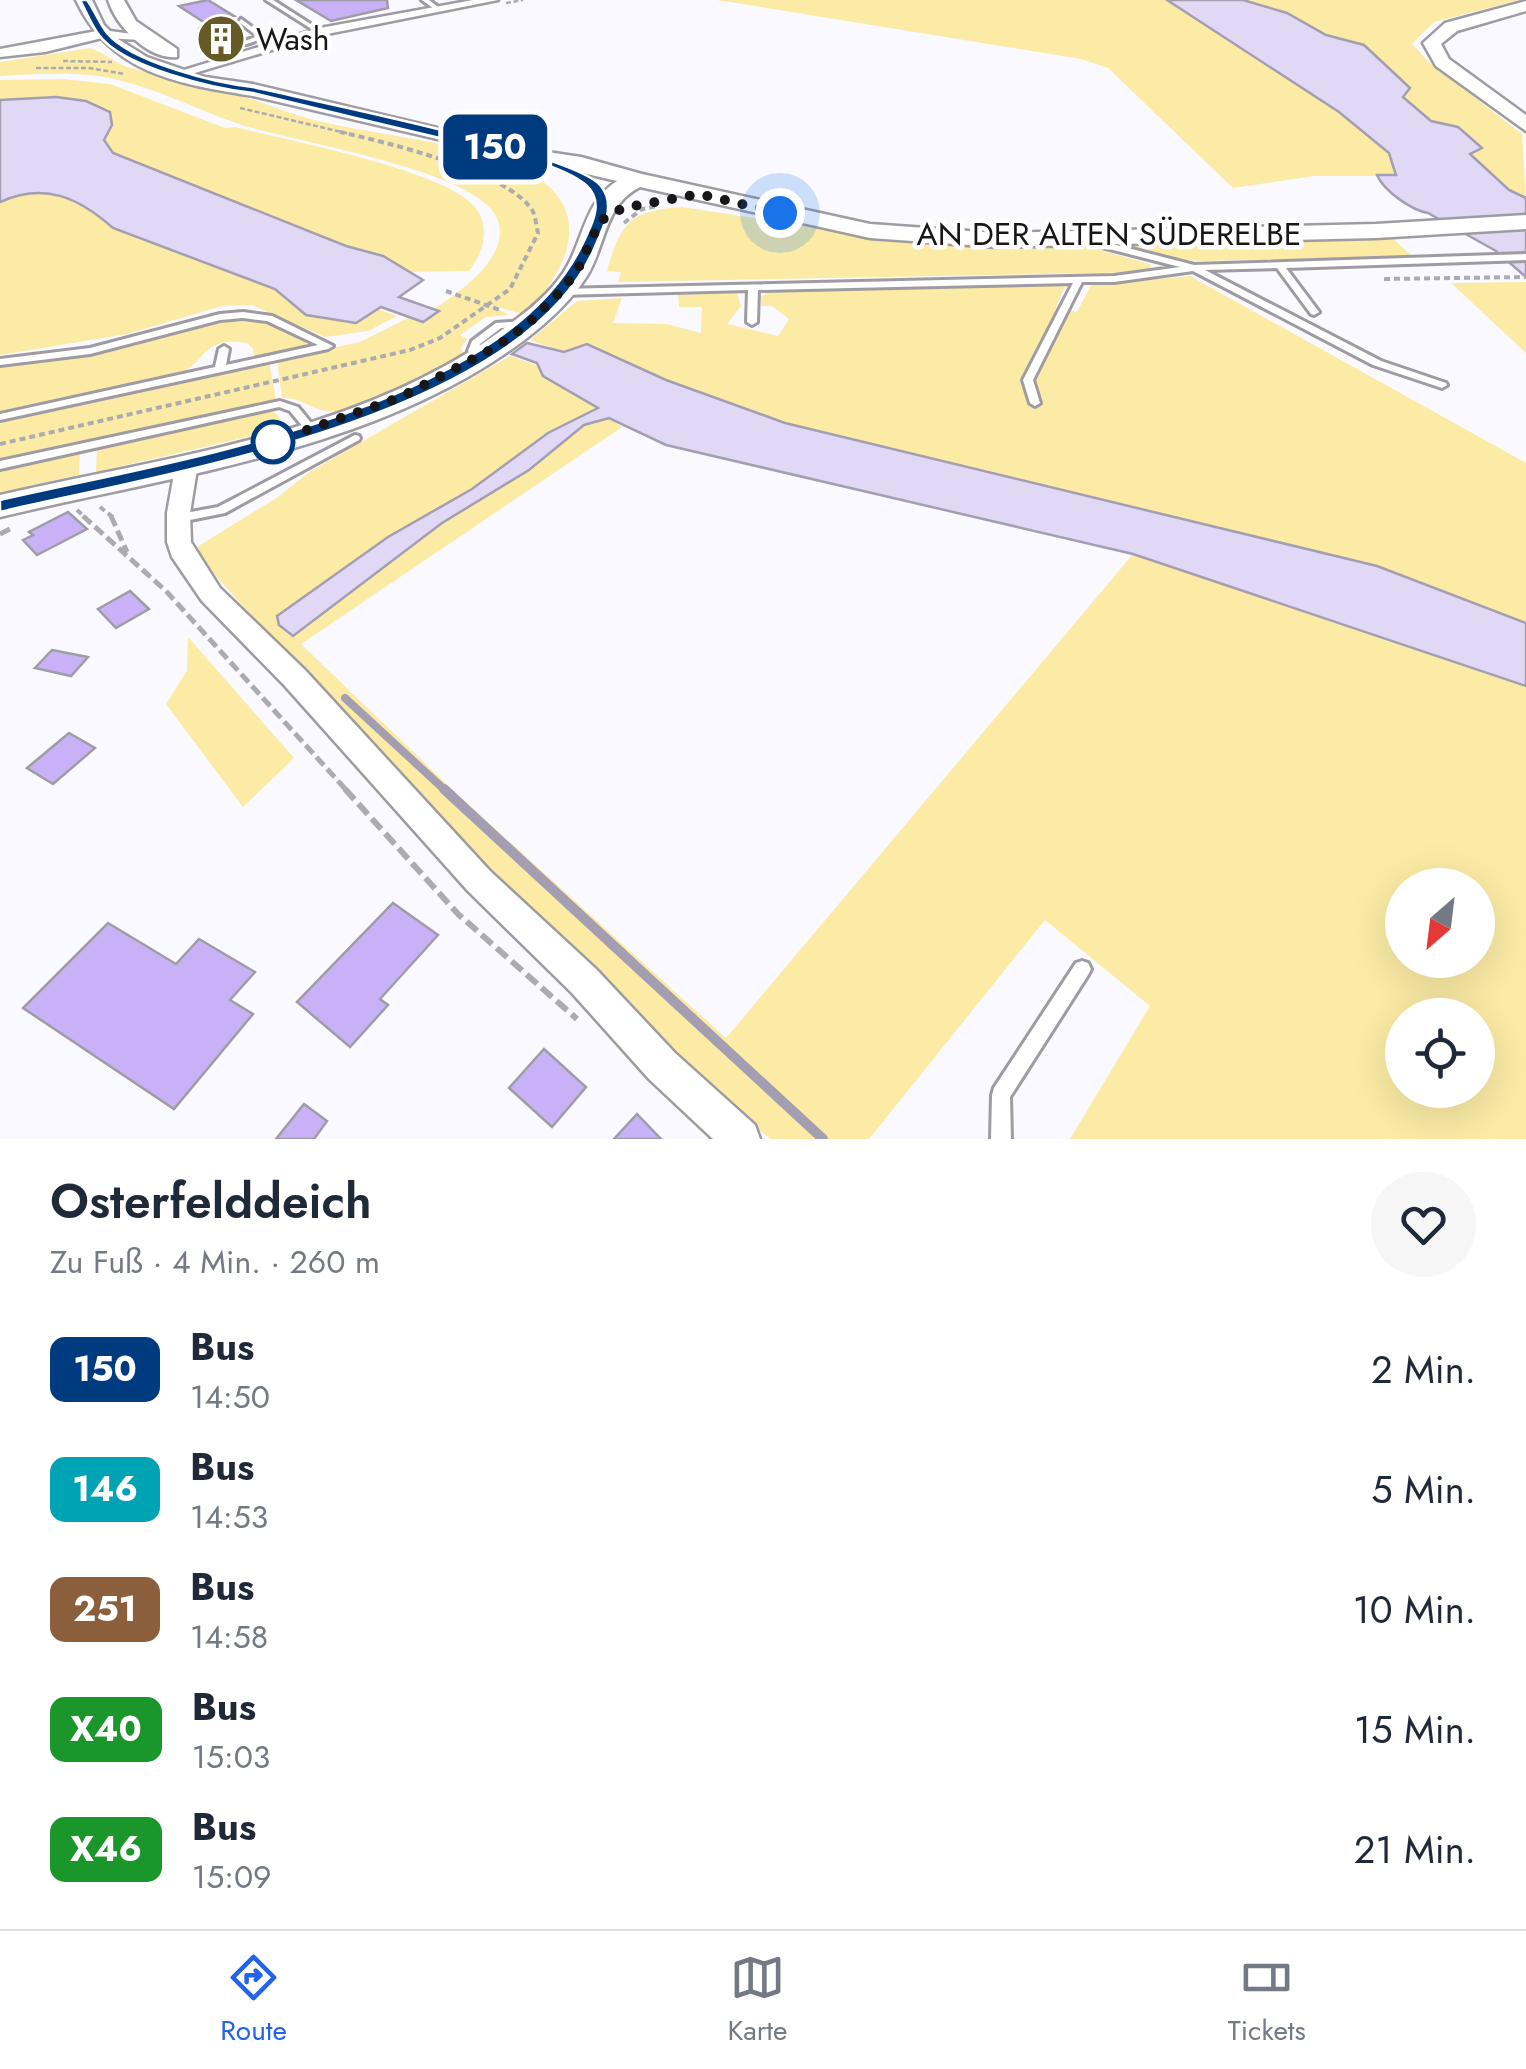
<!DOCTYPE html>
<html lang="de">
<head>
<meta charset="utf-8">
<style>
	:root { --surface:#fff; --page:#f6f6f7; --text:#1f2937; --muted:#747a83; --line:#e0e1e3; --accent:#2563eb }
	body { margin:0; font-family:Jost,sans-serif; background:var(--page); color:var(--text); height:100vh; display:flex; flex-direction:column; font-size:38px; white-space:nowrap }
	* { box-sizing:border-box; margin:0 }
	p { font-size:32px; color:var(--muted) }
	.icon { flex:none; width:55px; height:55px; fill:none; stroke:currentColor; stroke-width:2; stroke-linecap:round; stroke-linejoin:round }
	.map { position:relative; height:1139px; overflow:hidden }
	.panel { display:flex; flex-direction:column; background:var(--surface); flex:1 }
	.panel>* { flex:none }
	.badge { padding:0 20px; border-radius:15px; font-size:35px; line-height:65px }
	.needle { width:65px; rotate:208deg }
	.fabs { position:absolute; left:1385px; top:868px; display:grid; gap:20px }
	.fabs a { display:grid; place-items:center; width:110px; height:110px; border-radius:50%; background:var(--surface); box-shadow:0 10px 40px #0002; font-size:50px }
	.you { position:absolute; width:50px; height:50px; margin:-25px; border:8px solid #fff; border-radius:50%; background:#1a73e8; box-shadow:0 0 0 15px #1a73e833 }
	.map>.badge { position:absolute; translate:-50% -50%; box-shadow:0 0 0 5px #fff }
	.round { display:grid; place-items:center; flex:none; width:105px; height:105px; border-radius:52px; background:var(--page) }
	.head { display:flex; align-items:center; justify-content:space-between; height:170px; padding:0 50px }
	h1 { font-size:48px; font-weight:600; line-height:75px }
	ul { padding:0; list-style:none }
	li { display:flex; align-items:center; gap:30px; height:120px; padding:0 50px }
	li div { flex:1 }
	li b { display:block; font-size:38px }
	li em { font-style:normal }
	li .badge { min-width:110px; font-weight:700; text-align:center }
	.tab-bar { display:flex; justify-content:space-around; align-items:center; height:140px; border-top:2px solid var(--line); background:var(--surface); font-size:28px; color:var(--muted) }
	.tab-bar a { display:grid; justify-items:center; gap:5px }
	.tab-bar .selected { color:var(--accent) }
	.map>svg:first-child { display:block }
	.green { fill:#fbeba5; fill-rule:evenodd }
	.water { fill:#e1d8f5; stroke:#a49eb3; stroke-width:2.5 }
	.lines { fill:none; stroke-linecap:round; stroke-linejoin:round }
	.stream-far1 { stroke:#a49eb3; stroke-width:8 }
	.stream { stroke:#a49eb3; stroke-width:10 }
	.building { fill:#c9b1f8; stroke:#9f9da3; stroke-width:2.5 }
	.lane-casing { stroke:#9e9ca2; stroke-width:6 }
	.street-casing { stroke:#9e9ca2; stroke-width:5 }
	.secondary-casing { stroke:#9e9ca2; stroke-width:5 }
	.path-far3 { stroke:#acabb0; stroke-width:2.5; stroke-dasharray:5 2.5; stroke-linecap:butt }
	.path-far2 { stroke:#acabb0; stroke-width:4; stroke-dasharray:6 4; stroke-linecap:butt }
	.path-far1 { stroke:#acabb0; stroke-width:5; stroke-dasharray:11 5; stroke-linecap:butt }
	.path { stroke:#acabb0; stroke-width:6; stroke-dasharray:14 6; stroke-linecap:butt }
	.lane { fill:#fff; fill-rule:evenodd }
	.street { fill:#fff; fill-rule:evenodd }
	.secondary { fill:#fff; fill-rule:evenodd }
	.line { fill:#003b80; stroke:#fff; stroke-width:2.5 }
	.walk { stroke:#171619; stroke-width:10; stroke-dasharray:0 18 }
	.stop-dot { fill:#fff; stroke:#003b80; stroke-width:5 }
	.labels { text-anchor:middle; stroke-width:9; stroke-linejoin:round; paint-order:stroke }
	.far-poi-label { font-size:32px; fill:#171619; stroke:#fff; text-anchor:start }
	.far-street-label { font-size:32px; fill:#171619; stroke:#fff }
</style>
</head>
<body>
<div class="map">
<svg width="1526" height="1139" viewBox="0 0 1526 1139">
	<rect width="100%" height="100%" fill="#faf9ff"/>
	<!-- green -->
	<path class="green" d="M717,0h450l171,112 51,41 7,23h-82l-81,12 -125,-120 -27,-9z
		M1243,0h276l-85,22 -22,22 17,18 93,72 4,64 -17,-8 -40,-36 12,-5 -23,-22 -27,-6 -29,-24 8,-8 -46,-44 -38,-10 -39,-22z
		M90,48c14,4 27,17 41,20 47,11 109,25 151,42 71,28 207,27 264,74 47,38 14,98 -23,130l-33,-9 19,10 -23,2 -26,18 7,4 -6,9 2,5c-29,19 -103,62 -136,58 -17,-2 -26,-14 -45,-13l-5,-38 83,-18 50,-25 13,5 14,-10 -3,-3c26,-17 81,-55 62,-93 -25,-47 -202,-74 -254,-91 -47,-16 -94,-41 -143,-49 -33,-4 -67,-2 -99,0v-14z
		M62,79l48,5 115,44 10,-1c55,14 196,41 235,75 22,20 15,49 -1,69l-65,1 -21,-16 -37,-10 -233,-93 -10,-14 9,-14 -2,-13c-37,-16 -70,-14 -110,-12v-20z
		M33,190c27,1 59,20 80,38l162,61 31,26 50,8 22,-14 19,7 -29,15 -43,6 -73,-32 -30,1 -95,28 -127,21v-153z
		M682,207l225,34 166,2 77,21 2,8 -534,10 3,-10 -14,-1c13,-48 24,-61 75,-64z
		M1390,236l22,20 -208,5 -22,-1 -68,-18z
		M1190,276l336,187v160l-149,-57 -592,-143 -119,-43 -78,-36 -24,8 -34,-12 47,-39 45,-3 -9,25 54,1 34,9 1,-26h-23l-1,-12 59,-2 4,13 -14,18 51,12 11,-17 -17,-13h-11v-9l7,-5 298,-8 -10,23 21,5 14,-27z
		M1526,282v71l-75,-70z
		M229,321l37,2 41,20 -6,6 -47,10 -1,-10 -6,-6c-47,-7 -38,18 -68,31l-179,38v-46l86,-11z
		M510,356l32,11 1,9 56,32 -51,25 -76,56 -84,48 -95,99 149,-113 87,-53 55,-45 25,-7 13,9 -321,217 157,151 268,243 407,-484 393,132v453h-456l80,-133 -105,-86 -176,219h-99l-44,-37 -239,-229 -295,-323 86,-53 30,-24zM1402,885h76v75h-76zM1402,1015h76v75h-76z
		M269,362l7,37 -276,63v-45z
		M264,410l10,2 7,7 -21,15 -164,38 1,-27z
		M80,449l-1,26 -56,12 -1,6 -22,6v-31z
		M188,637l106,121 -51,49 -77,-103 21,-33z"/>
	<!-- water -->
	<path class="water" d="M1167,0h76l44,13 39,22 38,10 46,43 -7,9 28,24 27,6 24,21 -12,6 39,36 17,8v79l-30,-26 -68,-38c-17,-3 -44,-22 -51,-38h19l-7,-22 -50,-41z
		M56,97l30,4 24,11 2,13 -8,15 9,13 233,93 37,10 40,24 -24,17 40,14 -16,11 -42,-15 -25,16 -50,-8 -31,-26 -162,-61c-35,-31 -69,-46 -113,-26v-102z
		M527,343l37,9 23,-8 79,36 119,43 592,143 149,57v63l-393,-132 -467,-109 -57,-27 -25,7 -55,45 -87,53 -149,113 -14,-11 -2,-9 111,-79 84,-48 76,-56 50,-25 -55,-32 -6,-13 -25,-9z"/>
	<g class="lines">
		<!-- stream-far1 -->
		<path class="stream-far1" d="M345,698l102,94"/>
		<!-- stream -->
		<path class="stream" d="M444,789l379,350"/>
	</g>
	<!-- building -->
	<path class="building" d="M208,0l26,16 -29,7 -26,-17z
		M296,0h91l1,8 -57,13z
		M68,512l19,17 -50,26 -14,-15 10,-5 -4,-3z
		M130,591l19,18 -33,19 -18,-19z
		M52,650l36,7 -17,19 -36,-8z
		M69,733l26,15 -42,36 -26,-16z
		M393,903l45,32 -58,64 8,6 -38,42 -53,-45z
		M108,923l68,41 23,-25 56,33 -25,28 23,14 -79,95 -151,-101z
		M544,1049l42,38 -34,40 -43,-39z
		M304,1104l23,17 -13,18h-38z
		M637,1114l24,25h-47z"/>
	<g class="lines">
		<!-- lane casing -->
		<g class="lane-casing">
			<path id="lane" d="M266,0h7l50,32 -5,1z
				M422,0h7l13,10 -5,1z
				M241,19l22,16v2c-23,14 -42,8 -62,-8l5,-1c18,12 31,19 51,8l-18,-14z
				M1085,237l109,28 332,-11v6l-240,8 33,44 -5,3 -3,-1 -34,-46 -72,2 176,91 65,22 1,2 -5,3 -69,-23 -180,-94 -79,11h-32l-49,98 7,23 -5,3 -5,-3 -7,-23 50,-97 -315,7 -1,32 -5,3 -5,-3 1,-32 -188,5 -5,-3 5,-3 554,-13 66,-9 -98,-25 -1,-2z
				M243,312l29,4 61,30 -5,3 -328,71v-6l215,-47 4,-18 5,-3 5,3 -3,16 92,-20 -51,-24 -24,-3 -23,2 -130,34 -90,11v-6l90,-11 130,-34z
				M525,321l5,3 -2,2 -27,2 -21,16 -2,7 4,8 -1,2h-8l-5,-10 4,-10 24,-18z
				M280,401l18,6 18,22 1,2 -1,2h-8l-18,-22 -11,-4 -279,62v-8z
				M355,435l4,1 1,2 -1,2 -134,73 -45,9 -6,-4 6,-4 38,-7z
				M1082,961l6,2 3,6 -3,6 -78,122 1,42h-20l1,-44 2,-7 82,-125z"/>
		</g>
		<!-- street casing -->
		<g class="street-casing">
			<path id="street" d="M473,0h25l-176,35 -144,43 -7,-4 149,-46z
				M102,30l46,6 -6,4 -40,-2 -57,14 -45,5v-8z
				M187,456l11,7 -8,50 1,29 29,46 85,82 185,201 106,98 79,84 80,72 5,14h-47l-64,-60 -77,-86 -104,-102 -183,-205 -83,-85 -30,-44 -5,-15v-29l9,-50z"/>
		</g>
		<!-- secondary casing -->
		<g class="secondary-casing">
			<path id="secondary" d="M76,0h16l12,25 14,14 29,18 58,20 48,7 268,64 60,9 61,17 228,50 127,9 379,-9 150,-9v14l-150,9 -379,9 -127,-9 -230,-51c-36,18 -34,58 -53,89 -16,25 -40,47 -64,65 -148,110 -348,134 -523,176v-22c172,-40 365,-61 510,-171 22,-16 45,-35 58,-59 16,-30 18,-64 49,-84l-364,-85c-74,-12 -143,-22 -177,-96z
				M108,0h16l12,21 41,28v8c-29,3 -61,-31 -69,-57z
				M1526,1v10l-69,20 -16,13 8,15 77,56v16l-90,-65 -13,-23 22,-20z"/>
		</g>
		<!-- path-far3 -->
		<path class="path-far3" d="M506,3l17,-3
			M63,61l49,1
			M36,68h53l35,6
			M240,108l110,26"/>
		<!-- path-far2 -->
		<path class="path-far2" d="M624,223l18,-14 16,-3 -3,-5
			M1384,279l142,-2
			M446,291l54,19
			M0,444l410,-94 30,-12 70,-49 28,-56c-2,-7 -2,-17 -6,-23 -25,-39 -147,-68 -192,-78
			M100,507l14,11
			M77,510l9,8"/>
		<!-- path-far1 -->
		<path class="path-far1" d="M83,516l83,75 182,201
			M111,516l16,36
			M0,534l14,-7"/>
		<!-- path -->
		<path class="path" d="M345,789l113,125 119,105"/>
		<!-- lane -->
		<use href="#lane" class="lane"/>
		<!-- street -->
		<use href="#street" class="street"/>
		<!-- secondary -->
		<use href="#secondary" class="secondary"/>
	</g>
	<!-- line -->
	<path class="line" d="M80,0h7c7,9 12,23 20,33 24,29 108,50 146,54 55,13 323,66 348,99 16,20 1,43 -7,63 -75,170 -430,224 -594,263v-12c167,-39 505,-87 584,-259 8,-17 20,-39 3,-55 -26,-24 -107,-39 -143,-47 -64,-15 -127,-30 -191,-46 -39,-4 -131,-26 -154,-58 -8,-10 -13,-24 -19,-35z"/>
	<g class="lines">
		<!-- walk -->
		<path class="walk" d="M273,442l128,-45 95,-50 32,-23 32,-32 17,-21 23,-50 23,-13 76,-14 81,19"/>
	</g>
	<!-- icons -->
	<defs>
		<g id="building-disc" transform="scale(2.5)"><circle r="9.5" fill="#665a27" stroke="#fff"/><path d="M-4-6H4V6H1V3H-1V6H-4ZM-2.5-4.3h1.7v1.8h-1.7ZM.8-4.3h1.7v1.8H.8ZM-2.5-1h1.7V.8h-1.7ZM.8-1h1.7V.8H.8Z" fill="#fff"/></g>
	</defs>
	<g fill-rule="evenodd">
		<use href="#building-disc" x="221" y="39"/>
	</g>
	<!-- markers -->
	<circle class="stop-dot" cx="273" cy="442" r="20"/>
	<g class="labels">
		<!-- far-poi labels -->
		<g class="far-poi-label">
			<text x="256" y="50">Wash</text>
		</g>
		<!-- far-street labels -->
		<g class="far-street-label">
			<text x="1109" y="245">AN DER ALTEN SÜDERELBE</text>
		</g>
	</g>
</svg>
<div class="fabs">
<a><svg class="needle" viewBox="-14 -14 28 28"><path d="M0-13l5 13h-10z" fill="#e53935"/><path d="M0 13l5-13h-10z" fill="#747a83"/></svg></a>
<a><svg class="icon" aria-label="locate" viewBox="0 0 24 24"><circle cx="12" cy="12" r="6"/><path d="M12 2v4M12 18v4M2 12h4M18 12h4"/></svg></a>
</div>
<div class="you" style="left:780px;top:213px"></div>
<b class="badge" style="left:495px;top:147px;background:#003b80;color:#fff">150</b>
</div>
<section class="panel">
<div class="head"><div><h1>Osterfelddeich</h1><p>Zu Fuß · 4 Min. · 260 m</p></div><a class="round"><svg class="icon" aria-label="heart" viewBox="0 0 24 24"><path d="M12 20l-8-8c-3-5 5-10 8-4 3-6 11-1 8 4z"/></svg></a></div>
<ul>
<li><span class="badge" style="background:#003b80;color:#fff">150</span><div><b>Bus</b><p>14:50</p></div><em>2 Min.</em></li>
<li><span class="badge" style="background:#00a3b4;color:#fff">146</span><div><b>Bus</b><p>14:53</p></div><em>5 Min.</em></li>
<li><span class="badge" style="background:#8b5e3c;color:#fff">251</span><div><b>Bus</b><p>14:58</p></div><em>10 Min.</em></li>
<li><span class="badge" style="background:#1a962b;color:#fff">X40</span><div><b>Bus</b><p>15:03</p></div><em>15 Min.</em></li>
<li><span class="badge" style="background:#1a962b;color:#fff">X46</span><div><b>Bus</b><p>15:09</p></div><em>21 Min.</em></li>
</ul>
</section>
<nav class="tab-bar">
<a class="selected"><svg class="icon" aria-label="directions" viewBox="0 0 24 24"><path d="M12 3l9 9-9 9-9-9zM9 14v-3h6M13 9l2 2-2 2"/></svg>Route</a>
<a><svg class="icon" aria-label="map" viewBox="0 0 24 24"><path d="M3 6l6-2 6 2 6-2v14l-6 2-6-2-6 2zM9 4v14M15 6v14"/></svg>Karte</a>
<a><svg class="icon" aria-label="tickets" viewBox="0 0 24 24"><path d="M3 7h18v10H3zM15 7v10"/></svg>Tickets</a>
</nav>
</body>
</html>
